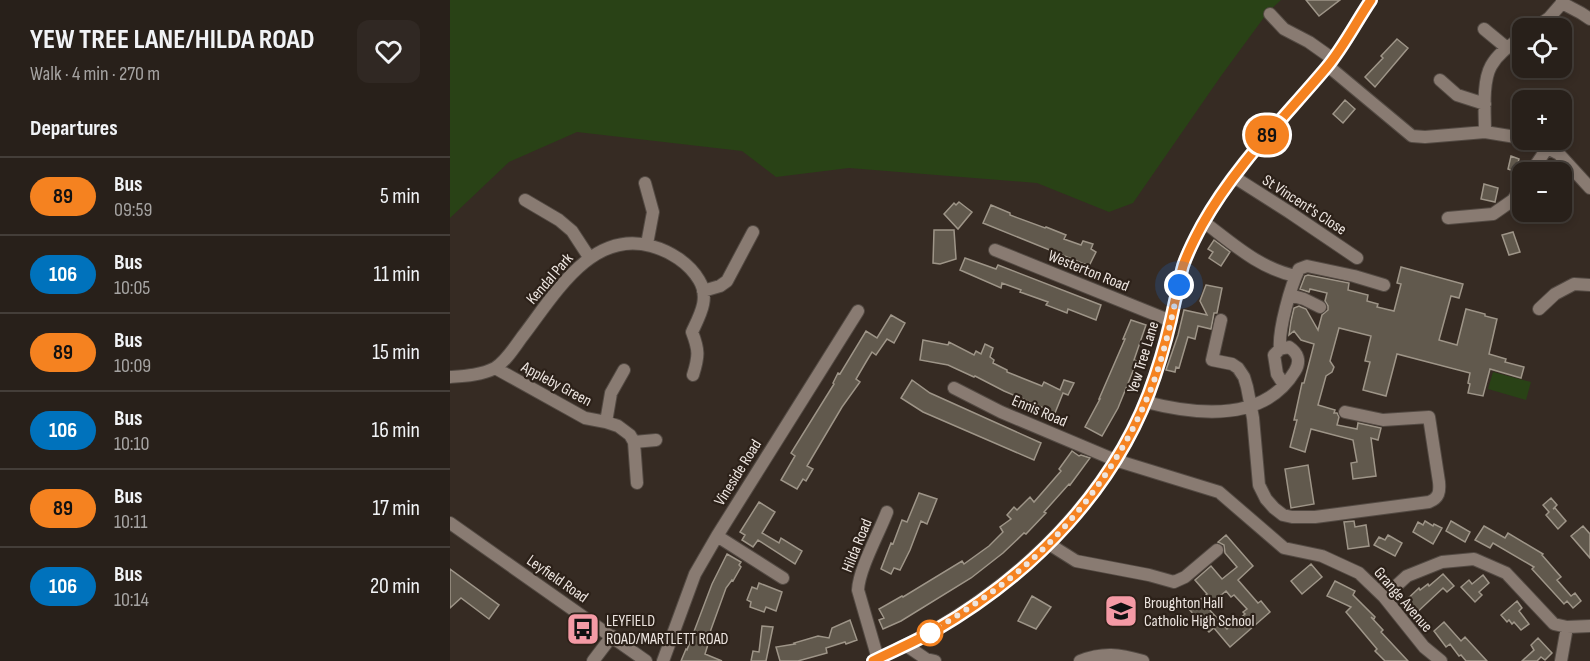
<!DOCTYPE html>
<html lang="en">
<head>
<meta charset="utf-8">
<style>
	:root { --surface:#28201a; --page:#302823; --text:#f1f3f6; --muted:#a5a3a2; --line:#443e39 }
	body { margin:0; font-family:"Sofia Sans Condensed",sans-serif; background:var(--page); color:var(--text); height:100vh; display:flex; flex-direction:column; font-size:22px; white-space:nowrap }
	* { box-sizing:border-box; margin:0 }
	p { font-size:20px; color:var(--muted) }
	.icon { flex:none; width:33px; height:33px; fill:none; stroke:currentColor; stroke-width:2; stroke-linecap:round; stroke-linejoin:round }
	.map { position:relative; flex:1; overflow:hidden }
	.details { display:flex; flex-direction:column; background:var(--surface); width:450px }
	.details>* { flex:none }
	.badge { padding:0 12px; border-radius:20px; font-size:21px; line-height:39px }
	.controls { position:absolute; left:1062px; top:18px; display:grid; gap:12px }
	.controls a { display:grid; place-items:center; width:60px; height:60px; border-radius:12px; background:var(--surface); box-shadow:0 3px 9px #0003,0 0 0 2px var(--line); font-size:30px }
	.you { position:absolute; width:30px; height:30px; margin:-15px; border:4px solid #fff; border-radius:50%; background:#1a73e8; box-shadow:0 0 0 9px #1a73e833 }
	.map>.badge { position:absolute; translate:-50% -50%; box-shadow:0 0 0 3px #fff }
	h2 { padding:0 30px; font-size:22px; line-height:54px }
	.round { display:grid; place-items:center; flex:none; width:63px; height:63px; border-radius:12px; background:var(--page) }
	.overview { display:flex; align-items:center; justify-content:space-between; height:102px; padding:0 30px }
	h1 { font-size:28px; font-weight:700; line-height:45px }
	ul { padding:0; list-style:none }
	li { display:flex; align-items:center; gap:18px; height:78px; padding:0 30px; border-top:2px solid var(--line) }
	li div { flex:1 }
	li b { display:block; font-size:22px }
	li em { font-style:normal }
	li .badge { min-width:66px; font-weight:700; text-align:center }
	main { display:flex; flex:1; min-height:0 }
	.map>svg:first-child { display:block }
	.green { fill:#294216 }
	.building { fill:#61594d; stroke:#9e9588; stroke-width:1.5; fill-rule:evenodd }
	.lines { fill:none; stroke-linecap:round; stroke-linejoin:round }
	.minor-casing { stroke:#534a43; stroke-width:14 }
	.minor { stroke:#897b72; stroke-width:12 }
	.line-casing { stroke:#fff; stroke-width:14 }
	.line { stroke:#f58220; stroke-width:9 }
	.walk { stroke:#ede5e0; stroke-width:6; stroke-dasharray:0 10.8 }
	.stop-dot { fill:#fff; stroke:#f58220; stroke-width:3 }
	.labels { text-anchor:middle; stroke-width:4.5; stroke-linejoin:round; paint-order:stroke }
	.street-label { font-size:16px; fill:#ede5e0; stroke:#2c2119 }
	.poi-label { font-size:16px; fill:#ede5e0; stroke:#2c2119; text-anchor:start }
</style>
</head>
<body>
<main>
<section class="details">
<div class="overview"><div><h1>YEW TREE LANE/HILDA ROAD</h1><p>Walk · 4 min · 270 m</p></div><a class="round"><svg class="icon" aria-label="heart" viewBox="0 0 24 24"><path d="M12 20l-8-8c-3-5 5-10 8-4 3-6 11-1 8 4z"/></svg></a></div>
<h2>Departures</h2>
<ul>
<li><span class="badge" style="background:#f58220;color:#111">89</span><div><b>Bus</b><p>09:59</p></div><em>5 min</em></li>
<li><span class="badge" style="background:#0072bc;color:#fff">106</span><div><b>Bus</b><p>10:05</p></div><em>11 min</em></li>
<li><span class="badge" style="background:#f58220;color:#111">89</span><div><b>Bus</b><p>10:09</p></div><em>15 min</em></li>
<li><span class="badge" style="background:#0072bc;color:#fff">106</span><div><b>Bus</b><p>10:10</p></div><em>16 min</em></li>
<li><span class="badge" style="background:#f58220;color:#111">89</span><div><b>Bus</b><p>10:11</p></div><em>17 min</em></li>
<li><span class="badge" style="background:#0072bc;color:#fff">106</span><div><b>Bus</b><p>10:14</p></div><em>20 min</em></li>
</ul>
</section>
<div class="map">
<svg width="1140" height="661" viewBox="0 0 1140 661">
	<rect width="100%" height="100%" fill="#362b23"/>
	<!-- green -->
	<path class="green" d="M0,0h831l-13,12 -47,64 -88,127 -24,9 -72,-29 -188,-15 -73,9 -34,-26 -165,-19 -68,30 -59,56z
		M1043,372l38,10 -5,18 -38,-11z"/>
	<!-- building -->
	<path class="building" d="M856,0h34l-21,16z
		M947,39l11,9 -33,39 -10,-10 18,-19 -2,-2z
		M895,100l10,9 -12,14 -10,-9z
		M1061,156l8,3 -3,13 -8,-3z
		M1034,184l14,4 -3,14 -14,-3z
		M509,202l13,10 -14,17 -14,-15 10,-11 2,2z
		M541,205l19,8v2l35,13 1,-1 20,8 -2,4 17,6 2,-4 10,3 -2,5 5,3 -7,14 -106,-43z
		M484,230h20l2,29 -16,5 -7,-1z
		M1063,232l7,20 -11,3 -7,-20z
		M764,240l16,12 -9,14 -12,-8 4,-6 -5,-3z
		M515,258l31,11 2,-4 103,40 -5,15 -28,-11 -1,4 -21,-8 2,-3 -28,-10 1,-2 -19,-7 -1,5 -41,-18z
		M951,267l62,17 -4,14 -8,-2 -12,44 18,5 9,-36 19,5v2l12,3 -8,35 17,5 -1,3 19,5 -3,11 -31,-9 -7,27 -15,-3 2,-9 -2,-1 2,-10 -73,-19 -11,42 -23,-6 7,-28 -5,-1 6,-25 -32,-8 -9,33 4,6 -2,5 -6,4 -8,29 17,5 -1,3h3l2,4 -2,8 20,4 1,-6 23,5 -3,12 -7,-2 5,38 -23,3 -2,-16 6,-1 -4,-22 -42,-11 -6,23 -15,-5 7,-27h-3l8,-37h2l10,-39 -13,-4 -7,-9 -5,4 2,-14 3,-13 5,-2 2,1 5,2 12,21 4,-15 6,-5v-4l-3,-5 2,-8 -17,-4 -1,3 -9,-3 5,-13 3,-1 41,8 -1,7 20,5 -1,6 11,3 -1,3 17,4 7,-27 -4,-1z
		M756,285l16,3 -5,25h-3l-3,16 -13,-3 -3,13 -7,-2 -9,31 -3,-1 -1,5 -9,-2 12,-35 6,-25 23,5 -7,-14z
		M441,315l14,8 -11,20 -7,-4 -11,16 -4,-3 -6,10 -10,17 4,3 -18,25 -35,59 6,3 -7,12 -3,-2 -6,10 -16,-9 14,-24 -4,-3 43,-69 -1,-1 5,-10 2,1 26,-43 11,7z
		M681,320l15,5 -12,35 3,1 -8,20 -11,27 -16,28 -17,-9 15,-28h-1l26,-60h-2z
		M473,340l25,5 1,-3 25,13 2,-4 5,3 4,-10 8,4 -3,9 4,3 -1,3 14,7v2l35,14 2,-4 16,8 4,-10 10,3 -6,12 -5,-2 -8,20 -51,-22 -29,-15 -1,1 -26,-12 -28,-5z
		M462,380l18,13 111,50 -7,17 -111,-48 -22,-14z
		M622,451l7,5 2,-1 9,3 -20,27 -1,-1 -25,28 2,1 -20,21 -2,-1 -21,20 -32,25 -70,43 -18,8 -4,-9 5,-2 -5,-9 23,-13 1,1 59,-36 2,3 25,-18 14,-14 -3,-5 11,-8 -4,-4 7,-8 3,3 13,-13 4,5 27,-31 -2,-2z
		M858,465l6,39 -23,4 -6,-39z
		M469,493l18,6 -10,25 -6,-3 -11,29 -10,20 -6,-2 -3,6 -10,-5 10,-26 2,1 9,-24 5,2z
		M1101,498l6,7 -4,4 2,-1 11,13 -8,8 -12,-14 3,-3 -6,-7z
		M309,502l16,10 -13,21 17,10 2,-5 21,13 -7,13 -37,-24 -5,7 -11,-7 3,-5 -5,-3z
		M904,521l1,6 11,-2 3,21 -21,3 -4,-27z
		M975,521l8,5 1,-2 8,4 -9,16 -20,-12 5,-10 5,3z
		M1001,521l19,11 -5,10 -19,-11z
		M1034,526l21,12 3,-5 35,21 -1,1 19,22 -4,3 14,16 4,-3 6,8 -8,7 -6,-7 -3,3 -32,-35 2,-2 -41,-24 -3,5 -15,-8z
		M1133,526l7,8v24l-19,-22z
		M776,535l27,31 -15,14 20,23 3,-2 9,11 -40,35 -16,-19 -5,4 -20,-23 18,-15 -12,-14 16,-14 11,13 15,-12 -12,-14 -1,-8 -6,-3zM776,591l5,6 3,-2 13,14 -4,3 2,2 -18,15 -20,-22z
		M938,535l14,8 -7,13 -21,-11 5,-8 6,3z
		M277,554l14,8 -2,3 2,2 -8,14 -1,-1 -6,8 -17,47h2l-6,19 17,7h-41l5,-12 1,1 25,-66z
		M861,564l11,13 -20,17 -11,-13z
		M0,569l49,36 -10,14 -28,-21 -11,10z
		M993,574l11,12 -7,6 -4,-4 -31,29 -10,-13 17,-16 1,2 8,-6 1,2z
		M1033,575l6,8 -10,9 3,3 -7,7 -14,-15 8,-7 3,4z
		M885,581l20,10 -2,4 22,22 -1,2 -3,-2 12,13 -2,2 27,29h-23l-10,-10 2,-2 -31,-37 5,-5 -24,-11z
		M309,583l23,9 -6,19 -10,-4 -2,5 -14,-5 1,-5 -4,-2 5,-13 5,2z
		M582,596l19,11 -15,22 -18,-8z
		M1067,601l5,7 -3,3 10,13 -8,6 -7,-8 -2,2 -3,-4 -2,2 -6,-7z
		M400,620l7,20 -11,4 -1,-2 -19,6 1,5 -29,8h-18l-4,-14 19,-3 -1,-1 24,-7 11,2 3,-10z
		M994,622l17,19 4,-4 22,24h-21l-5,-6 -2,1 -9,-12 -4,3 -12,-16z
		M312,626l11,1 -7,34h-15l2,-10 6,1z
		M1088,638l14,15 -7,7 -4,-3 -4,4h-15l12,-11 -3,-5z"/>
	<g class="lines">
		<!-- minor casing -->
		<g class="minor-casing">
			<path id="minor" d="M1112,3l19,10 9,6
				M820,14l14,15 25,13 24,17
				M1085,28l14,-10 13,-15v-3
				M1034,29l23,19
				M878,66l84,70 13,1 60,-5 37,6
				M990,80l17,15 28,9
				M1035,132c0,-18 -3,-50 6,-66 7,-13 20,-21 31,-29
				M1082,140l27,14 31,34
				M1081,172l17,-25
				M784,177l55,35 68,46
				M195,183l8,29 -6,32
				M75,200l34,20 13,11 17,26
				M998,218l45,-4 20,-14 9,-14
				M754,222c28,21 56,47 92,54
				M545,250l176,71
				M253,291l17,-5 7,-5 26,-49
				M840,295l14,4 16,8
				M1089,309l16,-15 19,-10 16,1
				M771,320l-9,40 20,4 6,4 6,9 3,10 6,31 6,67 7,14 8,9 9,7 9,2h23l114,-15c10,-4 11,-10 10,-20l-10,-65 -46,3 -38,-8
				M830,349c-2,-19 11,-64 19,-80l8,-3 47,10 30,9
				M45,368l90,50 21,4 12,4 12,9 4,7
				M0,377c14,-1 32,-2 45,-9 11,-7 19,-20 27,-31 31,-40 69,-108 129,-91 19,5 38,17 48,34 11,18 1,35 -7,52 7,18 7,24 1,43
				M504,388l47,24 114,48 104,32 65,56 38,8 37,17 25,24 40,50 17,14
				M696,402c50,13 118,21 149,-31 6,-10 3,-18 -6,-24l-9,2 -6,6 3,19 7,11
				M156,422l5,-29 13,-23
				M187,483l-3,-41 22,-2
				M0,523l196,138
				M267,536l66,42
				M599,544l27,17 73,14 25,7 11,-5 32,-27
				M934,597l23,-21 35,-14 32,-3 32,14 48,51 13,3
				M457,646l19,13 9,2
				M428,659l-20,-69c1,-21 21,-57 29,-78
				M143,661l19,-25
				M213,661l32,-87 22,-38 141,-225
				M423,661c125,-56 237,-152 282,-285 8,-24 14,-50 20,-75 3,-11 5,-24 8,-35 5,-14 12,-28 19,-41 32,-59 81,-106 124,-157 17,-20 30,-46 45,-68
				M630,661c23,-9 39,-7 63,0
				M1111,661l6,-34 23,-1"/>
		</g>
		<!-- minor -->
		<use href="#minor" class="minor"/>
	</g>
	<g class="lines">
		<!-- line casing -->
		<g class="line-casing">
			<path id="line" d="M423,661c20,-10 41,-19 61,-30 99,-57 185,-145 221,-255 8,-24 15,-50 20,-75 3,-11 5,-24 8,-35 5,-15 12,-28 19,-41 33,-59 81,-106 124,-157 17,-20 30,-46 45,-68"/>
		</g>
		<!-- line -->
		<use href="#line" class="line"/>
		<!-- walk -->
		<path class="walk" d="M480,633c31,-20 62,-39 90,-63 53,-45 97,-103 125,-167 17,-37 25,-78 34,-118"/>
	</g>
	<!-- icons -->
	<defs>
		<g id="school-square" transform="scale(1.725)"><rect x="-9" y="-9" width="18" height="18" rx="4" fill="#f49aa5" stroke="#2c2119"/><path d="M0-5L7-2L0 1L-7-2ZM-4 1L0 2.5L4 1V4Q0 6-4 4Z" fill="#111"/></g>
		<g id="bus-square" transform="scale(1.725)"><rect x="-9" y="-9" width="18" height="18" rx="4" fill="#f49aa5" stroke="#2c2119"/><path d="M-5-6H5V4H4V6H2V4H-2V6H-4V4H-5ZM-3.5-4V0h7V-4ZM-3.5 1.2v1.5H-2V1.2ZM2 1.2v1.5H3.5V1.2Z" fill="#111"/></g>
	</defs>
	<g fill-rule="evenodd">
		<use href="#school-square" x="671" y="611"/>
		<use href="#bus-square" x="133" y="629"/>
	</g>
	<!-- markers -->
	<circle class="stop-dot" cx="480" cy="633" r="12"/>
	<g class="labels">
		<!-- street labels -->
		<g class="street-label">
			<text transform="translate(855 204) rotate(33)" y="6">St Vincent's Close</text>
			<text transform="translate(639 270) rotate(22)" y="6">Westerton Road</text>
			<text transform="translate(99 278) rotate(-49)" y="6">Kendal Park</text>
			<text transform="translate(692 357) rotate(-73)" y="6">Yew Tree Lane</text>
			<text transform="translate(107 383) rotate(28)" y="6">Appleby Green</text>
			<text transform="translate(590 410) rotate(23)" y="6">Ennis Road</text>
			<text transform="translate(287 472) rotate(-58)" y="6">Vineside Road</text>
			<text transform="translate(406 545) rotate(-68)" y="6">Hilda Road</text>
			<text transform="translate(108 578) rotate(35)" y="6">Leyfield Road</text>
			<text transform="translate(954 599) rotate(49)" y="6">Grange Avenue</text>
		</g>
		<!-- poi labels -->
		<g class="poi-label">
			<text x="694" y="608">Broughton Hall<tspan x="694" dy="18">Catholic High School</tspan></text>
			<text x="156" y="626">LEYFIELD<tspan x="156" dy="18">ROAD/MARTLETT ROAD</tspan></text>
		</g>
	</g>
</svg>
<div class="controls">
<a><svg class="icon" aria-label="locate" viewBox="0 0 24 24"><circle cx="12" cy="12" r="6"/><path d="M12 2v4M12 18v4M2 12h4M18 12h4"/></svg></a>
<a>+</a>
<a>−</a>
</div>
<div class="you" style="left:729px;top:285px"></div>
<b class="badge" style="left:817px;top:135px;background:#f58220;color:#111">89</b>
</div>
</main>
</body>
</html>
